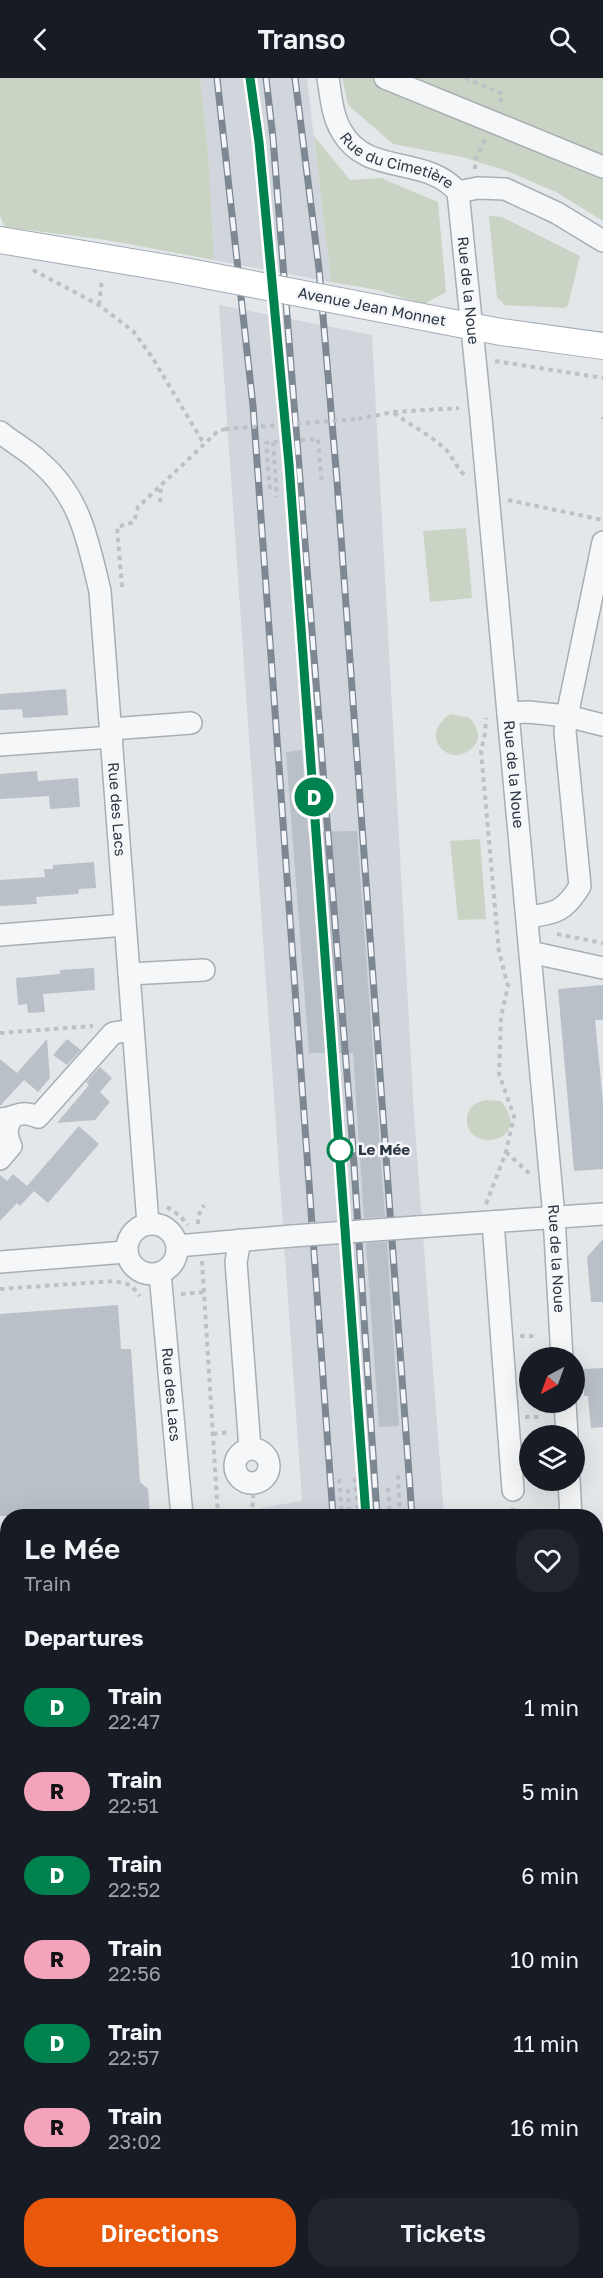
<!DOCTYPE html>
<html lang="en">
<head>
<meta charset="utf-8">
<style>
	:root { --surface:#171b24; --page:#20242c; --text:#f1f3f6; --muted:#9ea1a6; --accent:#ea580c }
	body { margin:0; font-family:"Golos Text",sans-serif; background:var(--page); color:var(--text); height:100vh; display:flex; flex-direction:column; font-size:22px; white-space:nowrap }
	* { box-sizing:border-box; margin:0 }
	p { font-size:20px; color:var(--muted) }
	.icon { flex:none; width:33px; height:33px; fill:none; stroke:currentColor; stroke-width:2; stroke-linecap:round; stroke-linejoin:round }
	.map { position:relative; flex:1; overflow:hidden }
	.sheet { position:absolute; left:0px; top:1431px; width:603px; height:770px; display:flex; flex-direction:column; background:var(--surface); border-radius:24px 24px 0 0; box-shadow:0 6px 24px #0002 }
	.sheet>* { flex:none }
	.badge { padding:0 12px; border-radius:20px; font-size:21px; line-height:39px }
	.needle { width:39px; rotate:221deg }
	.buttons { position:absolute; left:519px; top:1269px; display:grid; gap:12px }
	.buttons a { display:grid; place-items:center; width:66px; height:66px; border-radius:50%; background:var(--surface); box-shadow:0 6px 24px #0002; font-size:30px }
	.map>.badge { position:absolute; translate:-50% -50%; box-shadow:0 0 0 3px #fff }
	h2 { padding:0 24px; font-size:22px; line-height:54px }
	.round { display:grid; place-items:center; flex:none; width:63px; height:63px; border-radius:24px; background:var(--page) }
	.head { display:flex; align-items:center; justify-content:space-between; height:102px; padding:0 24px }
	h1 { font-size:28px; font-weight:600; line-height:45px }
	.cta { display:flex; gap:12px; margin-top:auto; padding:12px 24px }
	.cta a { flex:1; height:69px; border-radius:24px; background:var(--accent); color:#fff; font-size:24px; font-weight:600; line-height:69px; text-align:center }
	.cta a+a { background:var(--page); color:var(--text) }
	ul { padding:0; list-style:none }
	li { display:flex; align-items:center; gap:18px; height:84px; padding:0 24px }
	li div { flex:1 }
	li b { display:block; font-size:22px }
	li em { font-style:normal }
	li .badge { min-width:66px; font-weight:700; text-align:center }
	header { display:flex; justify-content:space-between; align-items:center; height:78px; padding:0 24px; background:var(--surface); font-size:27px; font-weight:600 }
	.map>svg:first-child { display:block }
	.built { fill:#d1d6dc }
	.green { fill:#cad4c4 }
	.building { fill:#bac0c7 }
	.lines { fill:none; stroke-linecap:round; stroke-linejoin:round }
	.minor-casing { stroke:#a8aeb4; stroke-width:24 }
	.major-casing { stroke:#a3acb6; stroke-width:28 }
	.path { stroke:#bdc1c6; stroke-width:4; stroke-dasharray:4.5 4.5; stroke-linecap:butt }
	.minor { stroke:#f6f7f9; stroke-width:21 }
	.major { stroke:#fff; stroke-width:26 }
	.rail-casing { stroke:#7d8893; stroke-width:7 }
	.rail { stroke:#f3f5f8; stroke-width:4.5; stroke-dasharray:14; stroke-linecap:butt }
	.minor-bridge-casing { stroke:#a8aeb4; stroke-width:24; stroke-linecap:butt }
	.major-bridge-casing { stroke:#a3acb6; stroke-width:28; stroke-linecap:butt }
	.path-bridge { stroke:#bdc1c6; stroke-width:4; stroke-dasharray:4.5 4.5; stroke-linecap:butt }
	.minor-bridge { stroke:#f6f7f9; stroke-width:21 }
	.major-bridge { stroke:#fff; stroke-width:26 }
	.line-casing { stroke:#fff; stroke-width:14 }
	.line { stroke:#00824e; stroke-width:9 }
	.stop-dot { fill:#fff; stroke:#00824e; stroke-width:3 }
	.labels { text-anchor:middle; stroke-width:5; stroke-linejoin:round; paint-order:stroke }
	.street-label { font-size:15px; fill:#2b3642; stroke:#f3f5f8 }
	.stop-label { font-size:15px; font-weight:bold; fill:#2b3642; stroke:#f3f5f8; text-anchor:start }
</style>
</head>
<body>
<header><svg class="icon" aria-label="back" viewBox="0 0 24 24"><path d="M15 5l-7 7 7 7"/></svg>Transo<svg class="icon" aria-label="search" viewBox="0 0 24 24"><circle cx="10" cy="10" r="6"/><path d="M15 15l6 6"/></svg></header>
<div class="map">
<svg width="603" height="2200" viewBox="0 0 603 2200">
	<rect width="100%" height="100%" fill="#e3e7ea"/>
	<!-- built -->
	<path class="built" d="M200,0h107l24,204 -117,-22 -6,-109z
		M219,227l153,30 42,780 30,401h-183l-1,-8 42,-7z
		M7,1897l1,273 -8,2v-274z
		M358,2193h122v7h-122z"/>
	<!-- green -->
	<path class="green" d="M0,0h200l8,73 6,109 -108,-20 -101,-13 -5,-11z
		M342,0h261v143l-47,-29 -49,-21 -45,-14 -69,-13 -45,-39z
		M314,58l36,44 31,-2 57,24 8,90 -22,12 -46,-14 -47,-8z
		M489,138l13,1 78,39 -12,49 -3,3 -60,-3 -8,-7z
		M466,450l6,70 -42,4 -7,-71z
		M450,636l20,4c6,9 13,18 4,28 -22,25 -58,-8 -24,-32z
		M480,761l6,80 -28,1 -8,-79z
		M486,1022l15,1c3,4 8,11 9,17 5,31 -52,29 -42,-5 3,-8 9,-11 18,-13z
		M7,1715v74l-7,2v-74z"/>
	<!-- building -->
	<path class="building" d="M66,611l2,26 -45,3 -1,-9 -22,1v-16z
		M302,672l6,82 49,-1 28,386 -21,1 -11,-165h-44l-23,-301z
		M37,693l1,10 40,-3 2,29 -30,2 -1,-13 -49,3v-25z
		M94,784l2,26 -17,1 -1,5 -42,3 1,7 -37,2v-26l45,-3 -1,-8h9v-4z
		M94,890l1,22 -52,4 2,18 -17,1 -1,-9 -9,1 -2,-27 44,-4v-4z
		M603,907v35h-8l8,82v67l-29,2 -16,-182z
		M47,961l3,39 -12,14 -14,-12 -24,26v-47l17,14z
		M67,961l14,11 -14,15 -14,-10z
		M100,989l12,11 -12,14 10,10 -15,18 -38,3 32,-38 -3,-3z
		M79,1048l20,18 -51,59 -14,-12 -14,15 -3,-3 -17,18v-46l7,6 6,-7 14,12z
		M603,1161v63h-12l-4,-45z
		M387,1164l12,184 -20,1 -13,-184z
		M118,1227l3,44h10l9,133 8,7 2,27h-150v-202z
		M603,1290v59l-12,1 -3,-32h-4l-1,-27z"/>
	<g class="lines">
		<!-- minor casing -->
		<g class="minor-casing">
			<g id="minor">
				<path id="s1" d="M328,0c3,18 4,38 14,54 26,45 83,22 116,60l20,-4 27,1 52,24 46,28"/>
				<path d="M385,0l218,89"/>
				<path id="s2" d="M458,114l23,226 73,799 8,141"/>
				<path id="s3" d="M0,354c13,11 29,19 41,31 40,35 47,79 59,128l48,633"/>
				<path d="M603,464l-36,174 36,9"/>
				<path d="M508,635l20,-1 39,4 -2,16 15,154c-15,25 -25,28 -53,31"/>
				<path d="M111,651l80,-6"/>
				<path d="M0,667l112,-8"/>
				<path d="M0,857l125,-10"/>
				<path d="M530,874l73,16"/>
				<path d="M129,896l75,-4"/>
				<path d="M0,1041c18,-1 18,-10 38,-2l75,-84 19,-3"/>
				<path d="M0,1081l11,-13c-5,-11 -5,-17 0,-27"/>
				<path d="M493,1144l20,268"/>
				<circle cx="152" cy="1171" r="25"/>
				<path d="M417,1149l186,-13"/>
				<path d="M240,1162l-4,22 14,187"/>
				<path d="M177,1168l115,-10"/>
				<path d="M0,1184l126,-10"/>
				<path id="s4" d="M160,1195l22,243"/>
				<path d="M565,1324l2,34"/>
				<circle cx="252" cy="1388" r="17"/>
				<path d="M569,1402l2,36"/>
				<path d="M0,1479l8,-2"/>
				<path d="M596,1653l7,-1"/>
				<path d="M0,1702h8"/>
				<path d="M0,1781l8,-2"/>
				<path d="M596,1860l2,47 5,6"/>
				<path d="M0,1873l8,-1"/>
				<path d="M220,2193v7"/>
			</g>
		</g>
		<!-- major casing -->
		<g class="major-casing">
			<path id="major" d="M0,162l179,30
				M340,223l161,31 102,14"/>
		</g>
		<!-- path -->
		<path class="path" d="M465,0l38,16 -4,11
			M475,91v-8l10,-22
			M33,192l66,35 34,26 19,26 52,87
			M99,227l3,-26
			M495,283l108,17
			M394,335c17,13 39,23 54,39 6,8 9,17 17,23
			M358,341l35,-7 66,-4
			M603,341v-2
			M291,346v17
			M273,364l4,55
			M270,411l-4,-46 7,-1 45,-3 4,46
			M508,422l95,20
			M160,424l1,-15
			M122,509l-5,-60 17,-5 4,-15 79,-75 8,-3
			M557,856l46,9
			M0,955l93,-7
			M506,1074l24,22
			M486,1126l20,-52 8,-36 -15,-42 2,-57 7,-31 -9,-34 -18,-201 4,-17 1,-16
			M167,1129l13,9 8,9
			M198,1146v-8l6,-11
			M202,1183l16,255
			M0,1211l114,-8 17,4 9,11
			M181,1216l24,-2
			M520,1258h14
			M525,1339h15
			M213,1356l17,-2
			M398,1397l2,41
			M355,1400l3,38
			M339,1401l3,37
			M388,1410l2,28
			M348,1411l1,27
			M513,1430v8
			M252,1438l2,-34
			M589,2193v7"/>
		<!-- minor -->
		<use href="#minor" class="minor"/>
		<!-- major -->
		<use href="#major" class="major"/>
		<!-- rail casing -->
		<g class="rail-casing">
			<path id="rail" d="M217,0l36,328 80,1110
				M250,0l9,64 24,248 83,1126
				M266,0l7,60 80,1012 24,366
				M295,0l24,191 18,212 75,1035
				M388,2193v7
				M408,2193v7
				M419,2193l1,7
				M447,2193v7"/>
		</g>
		<!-- rail -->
		<use href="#rail" class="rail"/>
		<!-- minor-bridge casing -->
		<g class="minor-bridge-casing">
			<path id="minor-bridge" d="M292,1158l125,-9"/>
		</g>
		<!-- major-bridge casing -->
		<g class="major-bridge-casing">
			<path id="major-bridge" d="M179,192l161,31"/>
		</g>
		<!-- path-bridge -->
		<path class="path-bridge" d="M225,351l133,-10"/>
		<!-- minor-bridge -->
		<use href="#minor-bridge" class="minor-bridge"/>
		<!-- major-bridge -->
		<use href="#major-bridge" class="major-bridge"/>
	</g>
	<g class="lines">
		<!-- line casing -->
		<g class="line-casing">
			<path id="line" d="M250,0l9,64 30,322 77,1052"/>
		</g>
		<!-- line -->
		<use href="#line" class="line"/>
	</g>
	<!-- markers -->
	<circle class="stop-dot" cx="340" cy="1072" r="12"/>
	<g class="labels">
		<!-- street labels -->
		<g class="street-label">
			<text dy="5" stroke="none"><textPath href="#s1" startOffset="120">Rue du Cimetière</textPath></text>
			<text dy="5" stroke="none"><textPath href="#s2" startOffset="99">Rue de la Noue</textPath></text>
			<text transform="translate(372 229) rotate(11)" y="5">Avenue Jean Monnet</text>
			<text dy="5" stroke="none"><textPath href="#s2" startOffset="585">Rue de la Noue</textPath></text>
			<text dy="5" stroke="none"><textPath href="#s3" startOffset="414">Rue des Lacs</textPath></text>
			<text dy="5" stroke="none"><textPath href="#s2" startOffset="1071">Rue de la Noue</textPath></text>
			<text dy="5" stroke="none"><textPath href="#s4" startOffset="122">Rue des Lacs</textPath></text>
		</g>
		<!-- stop labels -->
		<g class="stop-label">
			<text x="358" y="1077">Le Mée</text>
		</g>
	</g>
</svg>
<div class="buttons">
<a><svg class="needle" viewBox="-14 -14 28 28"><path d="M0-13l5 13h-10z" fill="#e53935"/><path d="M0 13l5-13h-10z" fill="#9ea1a6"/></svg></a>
<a><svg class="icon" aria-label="layers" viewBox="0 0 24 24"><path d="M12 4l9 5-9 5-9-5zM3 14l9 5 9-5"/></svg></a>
</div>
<b class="badge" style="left:314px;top:719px;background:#00824e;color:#fff">D</b>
<section class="sheet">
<div class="head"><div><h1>Le Mée</h1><p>Train</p></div><a class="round"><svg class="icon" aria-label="heart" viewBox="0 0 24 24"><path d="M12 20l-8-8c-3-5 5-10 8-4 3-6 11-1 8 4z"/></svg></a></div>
<h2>Departures</h2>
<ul>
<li><span class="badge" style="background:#00824e;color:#fff">D</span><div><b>Train</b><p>22:47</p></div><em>1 min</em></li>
<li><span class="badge" style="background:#f3a4ba;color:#111">R</span><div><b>Train</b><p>22:51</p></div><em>5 min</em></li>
<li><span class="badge" style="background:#00824e;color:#fff">D</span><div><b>Train</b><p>22:52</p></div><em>6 min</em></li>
<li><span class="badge" style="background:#f3a4ba;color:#111">R</span><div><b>Train</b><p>22:56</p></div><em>10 min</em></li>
<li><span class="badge" style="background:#00824e;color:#fff">D</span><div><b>Train</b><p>22:57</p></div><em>11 min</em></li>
<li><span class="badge" style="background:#f3a4ba;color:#111">R</span><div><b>Train</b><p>23:02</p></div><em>16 min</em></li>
</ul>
<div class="cta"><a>Directions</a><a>Tickets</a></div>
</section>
</div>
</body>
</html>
